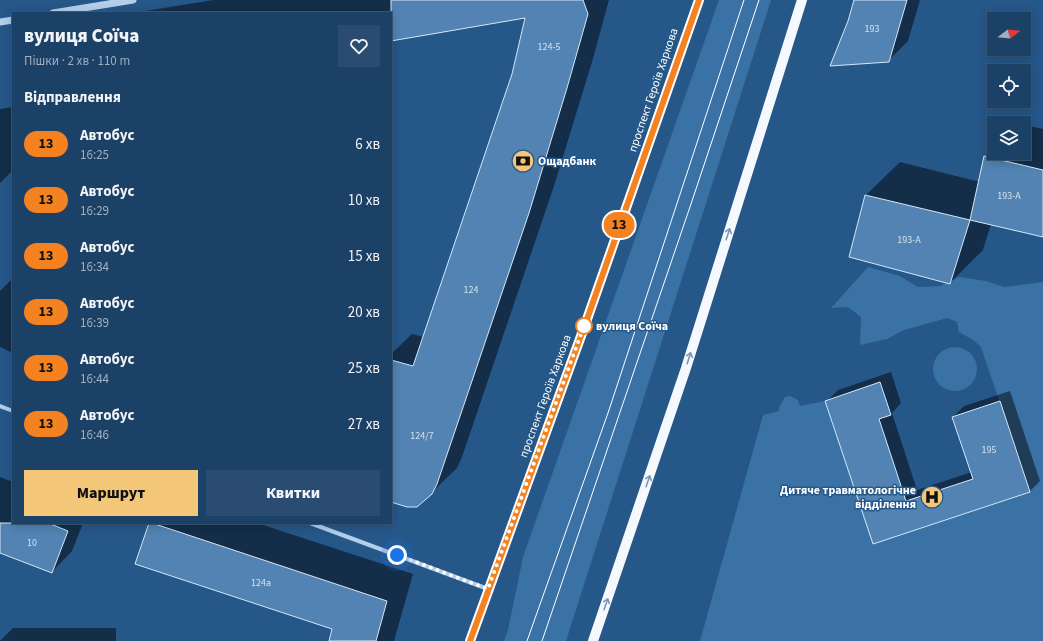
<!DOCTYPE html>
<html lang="uk">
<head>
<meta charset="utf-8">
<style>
	:root { --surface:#1c4167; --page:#294c70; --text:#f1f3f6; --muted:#a0afc0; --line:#3a5a7b; --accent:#f3c777 }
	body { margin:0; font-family:"Source Sans 3",sans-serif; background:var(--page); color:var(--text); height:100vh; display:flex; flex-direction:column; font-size:15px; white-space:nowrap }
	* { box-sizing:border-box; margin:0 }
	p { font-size:13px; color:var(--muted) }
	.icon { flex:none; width:22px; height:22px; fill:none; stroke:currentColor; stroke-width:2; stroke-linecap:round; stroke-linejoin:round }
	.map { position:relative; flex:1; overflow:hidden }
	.panel { position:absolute; left:12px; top:12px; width:380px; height:512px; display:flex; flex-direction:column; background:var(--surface); border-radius:0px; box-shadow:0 2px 10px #0003,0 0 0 1px var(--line) }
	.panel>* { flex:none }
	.badge { padding:0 8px; border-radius:13px; font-size:14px; line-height:26px }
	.needle { width:26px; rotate:74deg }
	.buttons { position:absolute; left:987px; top:12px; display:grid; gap:8px }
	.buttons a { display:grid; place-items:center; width:44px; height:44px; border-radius:0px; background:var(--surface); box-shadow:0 2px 10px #0003,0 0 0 1px var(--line); font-size:20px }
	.you { position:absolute; width:20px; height:20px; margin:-10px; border:3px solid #fff; border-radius:50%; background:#1a73e8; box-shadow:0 0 0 6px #1a73e833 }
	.map>.badge { position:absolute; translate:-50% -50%; box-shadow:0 0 0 2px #fff }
	h2 { padding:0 12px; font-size:15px; line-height:36px }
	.round { display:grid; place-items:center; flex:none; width:42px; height:42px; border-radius:0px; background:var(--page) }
	.summary { display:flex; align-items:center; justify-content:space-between; height:68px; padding:0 12px }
	h1 { font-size:19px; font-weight:800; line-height:30px }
	.cta { display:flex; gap:8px; margin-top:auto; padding:8px 12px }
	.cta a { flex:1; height:46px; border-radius:0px; background:var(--accent); color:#111; font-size:16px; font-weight:800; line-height:46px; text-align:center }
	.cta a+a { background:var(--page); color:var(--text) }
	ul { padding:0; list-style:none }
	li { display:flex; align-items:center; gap:12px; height:56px; padding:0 12px }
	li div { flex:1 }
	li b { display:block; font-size:15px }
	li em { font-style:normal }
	li .badge { min-width:44px; font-weight:700; text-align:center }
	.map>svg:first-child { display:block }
	.green { fill:#3a72a5 }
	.shadow { fill:#0007 }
	.building { fill:#5283b2; stroke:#d6e7f7 }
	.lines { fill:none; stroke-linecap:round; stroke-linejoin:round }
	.minor { stroke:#b2cee9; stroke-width:4 }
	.tertiary { stroke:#b2cee9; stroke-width:7 }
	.primary { stroke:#f5f9fe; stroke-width:10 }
	.tram { stroke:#fff; stroke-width:1 }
	.oneway { stroke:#7998b8 }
	.line-casing { stroke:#fff; stroke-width:9 }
	.line { stroke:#f58220; stroke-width:6 }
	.walk { stroke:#fff; stroke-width:4; stroke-dasharray:0 7.2 }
	.stop-dot { fill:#fff; stroke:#f58220; stroke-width:2 }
	.labels { text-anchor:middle; stroke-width:3; stroke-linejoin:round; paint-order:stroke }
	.number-label { font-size:10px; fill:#d4e0ec }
	.street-label { font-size:12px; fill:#fff; stroke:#265789 }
	.poi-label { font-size:12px; font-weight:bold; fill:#fff; stroke:#265789; text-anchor:start }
	.stop-label { font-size:12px; font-weight:bold; fill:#fff; stroke:#265789; text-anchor:start }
</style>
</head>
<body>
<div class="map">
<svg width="1043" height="641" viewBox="0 0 1043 641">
	<rect width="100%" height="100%" fill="#265789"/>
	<!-- green -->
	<path class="green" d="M719,0h52l-205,641h-62l4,-11 15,-73z
		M868,267l32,9 18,11 22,-1 19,-9 27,4 18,6 39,-5v359h-343l63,-226 16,-4v-4l6,-10 5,-1 8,4 2,6 25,-5 48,143 157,-52 -49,-145 -8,-7 -14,-8 -2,-10 -10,-4 -43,12 -17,9 -27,6 1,-28 -13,-10 -17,1z
		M933 369a22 22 0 1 1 44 0a22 22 0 1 1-44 0Z"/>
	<!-- shadow -->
	<path class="shadow" d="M213,0h396l-17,62 -38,124 -92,271 -5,11 -26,25 -40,8v-147l21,-20 12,3 89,-263 13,-57 -135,23v-27h-258z
		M855,0h65l-12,41 -20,20 -39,-40z
		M13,107v63l-13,13v-74z
		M1024,125l19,4v107l-52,-12 -8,26 -33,33 -100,-27 16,-61 34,-33 80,20 5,-25 9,-9v5h30z
		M13,278v75l-13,-6v-56z
		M891,372l10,31 -9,10 25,77 55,-18 -19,-55 11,-11 46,-15 30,90 -11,11 -155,51 -47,-142 11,-11z
		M0,477l13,5v41h70l-11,28 -20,21 -52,-20z
		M150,523h107l156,51 -19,67h-64l4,-12z
		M13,628h103v13h-116z"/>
	<!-- building -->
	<path class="building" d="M391,0h192l5,14 -21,74 -38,125 -92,271 -5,10 -15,13h-10l-16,-5v-142l22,6 99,-292 13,-56 -134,23z
		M854,0h53l-18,62 -59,4 18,-45z
		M984,156l59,14v67l-73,-17z
		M865,195l105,25 -20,64 -101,-27z
		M880,382l11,33 -12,4 27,82 67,-22 -21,-62 48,-16 30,91 -157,52 -48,-143z
		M0,523h48l20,8 -16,42 -52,-20z
		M149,523h3l235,78 -11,40h-47l3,-12 -197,-65z"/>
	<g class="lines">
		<!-- minor -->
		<path class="minor" d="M0,406l13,5
			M310,523l178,66"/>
		<!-- tertiary -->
		<path class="tertiary" d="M53,13l80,-13
			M0,22l13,-2"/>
		<!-- primary -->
		<path class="primary" d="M470,641l115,-316 114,-325
			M593,641l93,-273 116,-368"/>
		<!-- tram -->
		<path class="tram" d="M527,641l81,-228 136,-413
			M542,641l150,-440 67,-201"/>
	</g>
	<!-- one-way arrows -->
	<defs><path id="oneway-shaft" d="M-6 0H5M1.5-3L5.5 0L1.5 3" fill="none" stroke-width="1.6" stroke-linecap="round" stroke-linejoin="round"/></defs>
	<g class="oneway">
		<use href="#oneway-shaft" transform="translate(728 234) rotate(-72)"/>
		<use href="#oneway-shaft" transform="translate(689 358) rotate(-72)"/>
		<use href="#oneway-shaft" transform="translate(648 481) rotate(-71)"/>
		<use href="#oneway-shaft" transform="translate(606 604) rotate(-71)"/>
	</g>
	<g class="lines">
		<!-- line casing -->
		<g class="line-casing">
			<path id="line" d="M470,641l115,-316 114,-325"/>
		</g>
		<!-- line -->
		<use href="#line" class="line"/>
		<!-- walk -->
		<path class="walk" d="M397,555l91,34 96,-263"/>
	</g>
	<!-- icons -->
	<defs>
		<g id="bank-disc" transform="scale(1.15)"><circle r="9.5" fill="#f3c777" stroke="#265789"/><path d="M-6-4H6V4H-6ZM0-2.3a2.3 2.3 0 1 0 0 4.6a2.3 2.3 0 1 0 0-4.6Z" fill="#111"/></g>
		<g id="hospital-disc" transform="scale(1.15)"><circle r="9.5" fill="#f3c777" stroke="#265789"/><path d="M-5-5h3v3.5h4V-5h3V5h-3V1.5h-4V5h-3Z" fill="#111"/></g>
	</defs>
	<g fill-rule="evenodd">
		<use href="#bank-disc" x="523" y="161"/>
		<use href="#hospital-disc" x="932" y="497"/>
	</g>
	<!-- markers -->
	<circle class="stop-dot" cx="584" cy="326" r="8"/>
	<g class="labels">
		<!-- number labels -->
		<g class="number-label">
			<text x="872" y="32">193</text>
			<text x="549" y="50">124-5</text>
			<text x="1009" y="199">193-А</text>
			<text x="909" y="243">193-А</text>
			<text x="471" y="293">124</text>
			<text x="422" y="439">124/7</text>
			<text x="989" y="453">195</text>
			<text x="32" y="546">10</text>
			<text x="261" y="586">124а</text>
		</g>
		<!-- street labels -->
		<g class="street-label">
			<text transform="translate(653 90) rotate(-71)" y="4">проспект Героїв Харкова</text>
			<text transform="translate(545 396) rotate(-70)" y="4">проспект Героїв Харкова</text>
		</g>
		<!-- poi labels -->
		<g class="poi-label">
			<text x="538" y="165">Ощадбанк</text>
			<text x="916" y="494" text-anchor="end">Дитяче травматологічне<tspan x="916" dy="14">відділення</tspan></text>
		</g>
		<!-- stop labels -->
		<g class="stop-label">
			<text x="596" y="330">вулиця Соїча</text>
		</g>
	</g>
</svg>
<div class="buttons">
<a><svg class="needle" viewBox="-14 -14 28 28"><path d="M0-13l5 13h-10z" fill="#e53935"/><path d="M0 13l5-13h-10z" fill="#a0afc0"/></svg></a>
<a><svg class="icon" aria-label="locate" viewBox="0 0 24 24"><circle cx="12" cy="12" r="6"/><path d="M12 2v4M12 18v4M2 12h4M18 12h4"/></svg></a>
<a><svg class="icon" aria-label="layers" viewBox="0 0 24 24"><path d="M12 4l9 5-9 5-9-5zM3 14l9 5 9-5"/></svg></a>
</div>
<div class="you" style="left:397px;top:555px"></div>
<b class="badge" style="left:619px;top:225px;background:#f58220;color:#111">13</b>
<section class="panel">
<div class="summary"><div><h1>вулиця Соїча</h1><p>Пішки · 2 хв · 110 m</p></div><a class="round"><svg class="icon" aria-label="heart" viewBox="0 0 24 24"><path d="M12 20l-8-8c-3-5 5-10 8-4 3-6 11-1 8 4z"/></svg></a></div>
<h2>Відправлення</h2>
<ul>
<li><span class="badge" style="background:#f58220;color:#111">13</span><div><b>Автобус</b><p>16:25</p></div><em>6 хв</em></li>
<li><span class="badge" style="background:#f58220;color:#111">13</span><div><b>Автобус</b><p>16:29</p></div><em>10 хв</em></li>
<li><span class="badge" style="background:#f58220;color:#111">13</span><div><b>Автобус</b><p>16:34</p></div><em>15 хв</em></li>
<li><span class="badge" style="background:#f58220;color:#111">13</span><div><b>Автобус</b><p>16:39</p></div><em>20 хв</em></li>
<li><span class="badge" style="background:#f58220;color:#111">13</span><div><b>Автобус</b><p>16:44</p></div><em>25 хв</em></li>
<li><span class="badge" style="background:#f58220;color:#111">13</span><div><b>Автобус</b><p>16:46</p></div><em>27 хв</em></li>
</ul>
<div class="cta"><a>Маршрут</a><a>Квитки</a></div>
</section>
</div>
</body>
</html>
